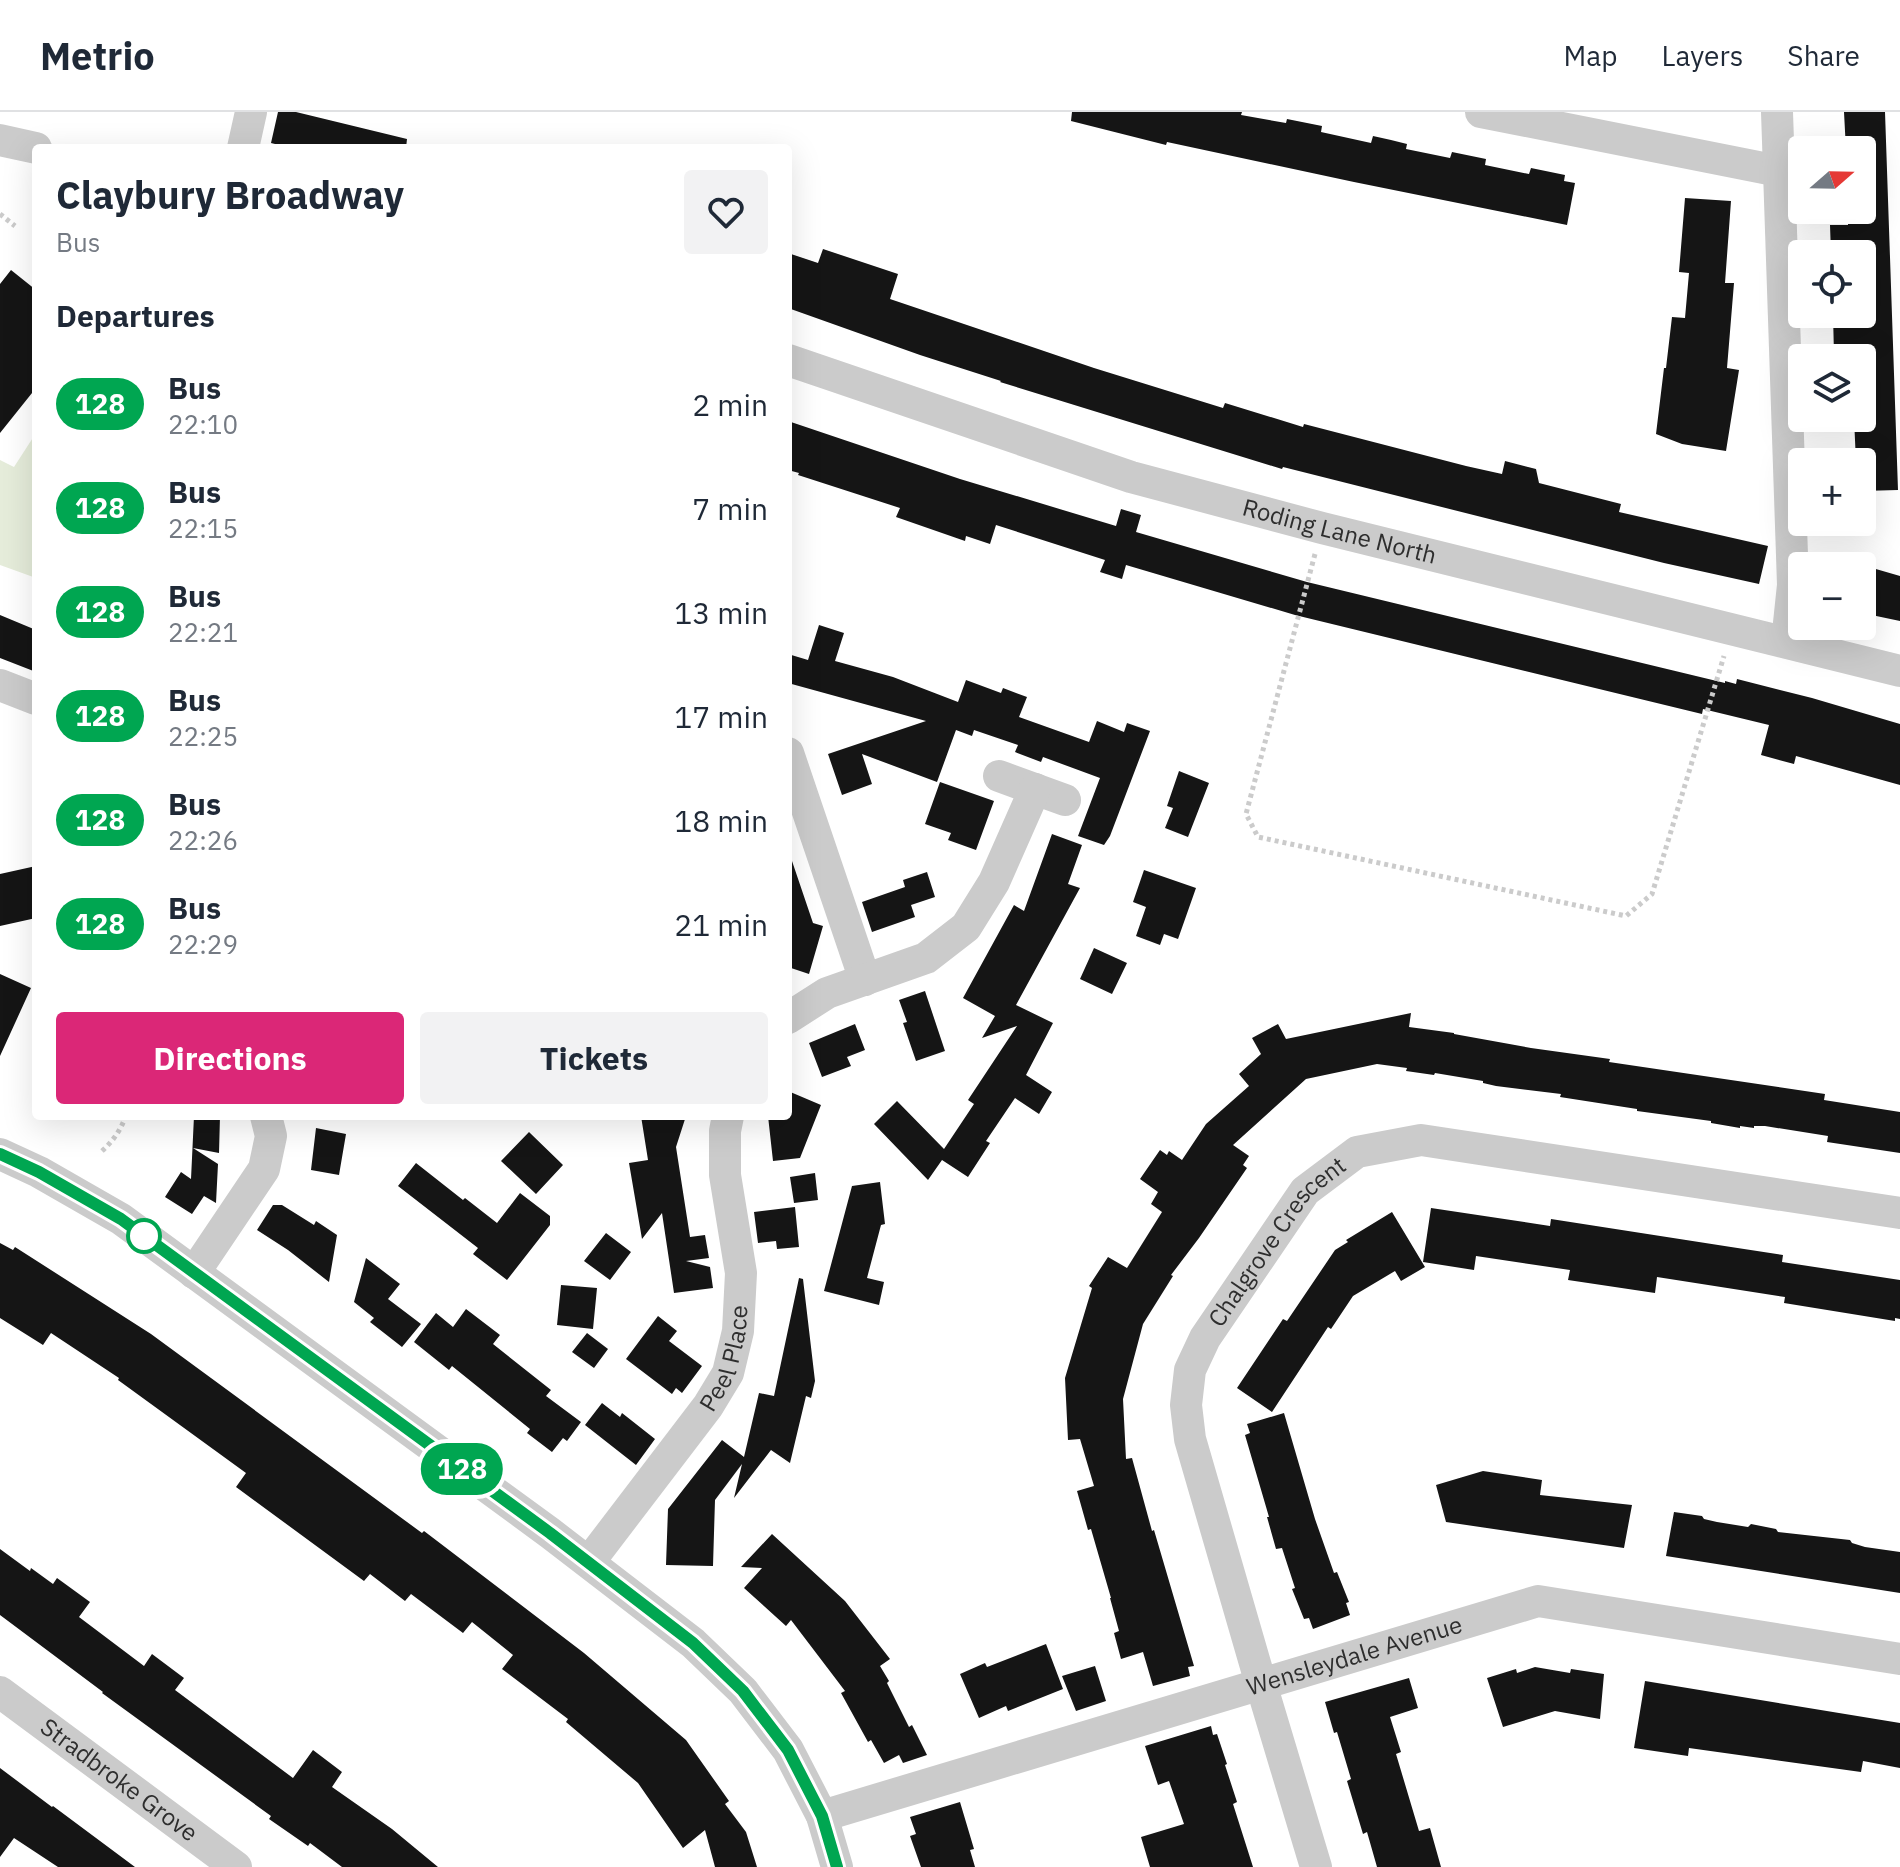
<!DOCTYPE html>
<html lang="en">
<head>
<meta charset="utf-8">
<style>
	:root { --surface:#fff; --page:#f2f2f3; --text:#1f2937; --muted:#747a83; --line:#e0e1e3; --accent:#db2777 }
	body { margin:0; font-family:"IBM Plex Sans",sans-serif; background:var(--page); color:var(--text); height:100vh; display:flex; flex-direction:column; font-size:30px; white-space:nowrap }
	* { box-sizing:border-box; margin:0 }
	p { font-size:26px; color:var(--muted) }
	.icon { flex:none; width:44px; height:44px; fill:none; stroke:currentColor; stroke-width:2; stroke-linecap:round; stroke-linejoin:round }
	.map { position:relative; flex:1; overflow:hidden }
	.details { position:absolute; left:32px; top:32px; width:760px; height:976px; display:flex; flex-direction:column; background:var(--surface); border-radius:8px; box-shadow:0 8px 32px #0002 }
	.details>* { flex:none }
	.badge { padding:0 16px; border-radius:26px; font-size:28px; line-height:52px }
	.needle { width:52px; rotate:70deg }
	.controls { position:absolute; left:1788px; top:24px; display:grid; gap:16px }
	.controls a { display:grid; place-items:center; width:88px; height:88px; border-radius:8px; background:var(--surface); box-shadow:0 8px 32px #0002; font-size:40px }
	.map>.badge { position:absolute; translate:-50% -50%; box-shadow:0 0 0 4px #fff }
	h2 { padding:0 24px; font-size:30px; line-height:72px }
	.round { display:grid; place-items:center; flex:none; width:84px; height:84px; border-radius:8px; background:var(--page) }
	.headline { display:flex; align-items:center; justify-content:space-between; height:136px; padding:0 24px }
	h1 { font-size:38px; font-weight:700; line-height:60px }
	.cta { display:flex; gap:16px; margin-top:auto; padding:16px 24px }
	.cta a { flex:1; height:92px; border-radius:8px; background:var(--accent); color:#fff; font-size:32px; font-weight:700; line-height:92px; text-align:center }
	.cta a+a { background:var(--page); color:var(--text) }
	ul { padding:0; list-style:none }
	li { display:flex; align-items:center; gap:24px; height:104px; padding:0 24px }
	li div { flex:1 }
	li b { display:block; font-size:30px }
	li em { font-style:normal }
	li .badge { min-width:88px; font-weight:700; text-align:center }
	header { display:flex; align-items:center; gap:48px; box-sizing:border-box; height:112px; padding:0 40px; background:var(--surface); border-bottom:2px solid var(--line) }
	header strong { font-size:38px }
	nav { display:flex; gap:44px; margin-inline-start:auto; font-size:28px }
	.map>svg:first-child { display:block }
	.green { fill:#e5ecda }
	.building { fill:#151515 }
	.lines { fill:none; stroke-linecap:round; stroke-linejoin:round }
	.path { stroke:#cbcbcb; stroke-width:5; stroke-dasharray:4 4; stroke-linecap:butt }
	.minor { stroke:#cbcbcb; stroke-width:32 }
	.line-casing { stroke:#fff; stroke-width:18 }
	.line { stroke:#00a651; stroke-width:12 }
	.stop-dot { fill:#fff; stroke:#00a651; stroke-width:4 }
	.labels { text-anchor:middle; stroke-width:8; stroke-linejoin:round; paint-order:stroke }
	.street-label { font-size:24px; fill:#2e2e2e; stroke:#fff }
</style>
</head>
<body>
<header>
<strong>Metrio</strong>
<nav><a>Map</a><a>Layers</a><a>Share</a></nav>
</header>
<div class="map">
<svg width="1900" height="1755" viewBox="0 0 1900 1755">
	<rect width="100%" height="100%" fill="#fff"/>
	<!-- green -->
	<path class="green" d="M36,321v145l-36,-13v-105l14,7z"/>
	<!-- building -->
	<path class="building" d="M278,0h18l111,27 -1,9h-115l-20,-5z
		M1072,0h170l-1,3 45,8 1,-4 35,7 -1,6 50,11 2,-7 18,4 16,4 -1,5 44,9 2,-6 34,7 -1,6 44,9 2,-6 34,7 -1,6 11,2 -8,42 -213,-43 -187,-40 -1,3 -95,-24z
		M1844,0h41l13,378 -36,1v-29h-6l-2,-44h8v-60h-10v-3h-18l-1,-41h29v-60h-31l-1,-29h18v-15h14v-60h-16z
		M1685,86l46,3 -6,82h9l-7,85 12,2 -13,81 -44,-7 -26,-10 8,-66h2l6,-51 13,1 4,-45 -10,-1z
		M823,137l75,25 -8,25 204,69 129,40 2,-5 78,24 1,-3 162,42 36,8 3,-13 31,8 3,14 82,21 -2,8 149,34 -9,38 -95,-21 -381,-96 -1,2 -282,-87 1,-1 -81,-26 -132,-47v-55l30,10z
		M11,158l25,20v98l-36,45v-149z
		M788,309l172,58 156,47 5,-17 20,6 -5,17 171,50 418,101v-2l11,3 1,-5 75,19 88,26v61l-104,-29 -2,8 -33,-9 8,-30 -66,-16 -1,5 -407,-99 -169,-50 -4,14 -22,-7 5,-12 -109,-35 -6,19 -24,-8 -1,5 -69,-24 4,-9 -102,-33 1,-2 -11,-3z
		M1862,453l38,11v45l-38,-8z
		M0,503l36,15v42l-36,-14z
		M819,513l25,8 -9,28 58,16 65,25 8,-22 35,13 2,-5 24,9 -8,20 70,25 8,-21 27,11 3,-9 23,8 -40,105 -6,9 -26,-9 22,-58 -57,-21 -2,5 -26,-10 3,-7 -44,-15 -2,6 -16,-6 -19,52 -75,-28 10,30 -30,11 -14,-41 98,-33 -138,-38v-29l20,6z
		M1179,659l30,12 -21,54 -23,-9 8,-20 -6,-2z
		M940,670l54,19 -18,49 -28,-10 3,-7 -26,-9z
		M1052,722l30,11 -14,39 12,4 -64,117 37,18 -27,52 26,17 -13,22 -24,-16 -29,43 4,2 -22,34 -26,-17 -14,20 -54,-56 23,-23 47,48 30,-45 -6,-4 49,-74 -35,12 13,-22 -32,-18 51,-93 10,6z
		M792,749l21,62 10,3 -14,48 -21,-7v-105z
		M36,754v52l-36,8v-52z
		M1144,758l52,18 -18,51 -14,-5 -4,11 -24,-9 10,-29 -13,-5z
		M927,760l8,25 -24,8 4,12 -43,15 -10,-30 43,-15 -2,-7z
		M1094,836l33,15 -15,31 -32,-15z
		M0,862l31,14 -31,68z
		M925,879l20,60 -29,10 -13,-38 4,-1 -8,-22z
		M1411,901l-2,14 45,6v1l77,14 79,11 -1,3 216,32 -1,6 76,12v41l-73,-11 1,-6 -63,-10h-11v2l-14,-2v2l-29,-5v-2l-74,-10v-2l-77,-12 1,-3 -65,-8 -13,-3v-2l-48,-8 -1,2 -28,-4 1,-3 -30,-4 -71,15 -73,66 16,11 -6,9 4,3 -48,70 -28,37 2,1 -30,48 -20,75 3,60 6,-1 20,73 2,-1 40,136 -6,1 2,9 -37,10 -10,-34 -22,7 -7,-26 5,-2 -9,-33h1l-20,-69 -3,1 -11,-39 17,-5 -14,-47 -12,1 -3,-62 27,-90 -3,-2 19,-29 19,11 35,-56 -11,-8 7,-12 -18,-13 20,-29 7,5 2,-4 13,9 24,-36 43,-38 -10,-12 22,-20 -9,-16 26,-14 8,15z
		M855,912l10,26 -18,7 4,9 -29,11 -13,-34z
		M788,979l33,14 -21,53 -27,3 -5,-45h20z
		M194,1004h26l-1,37 -26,-5 25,16 -2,39 -12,-7 -12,18 -27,-17 16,-25 10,7z
		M641,1004h45l-10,31 14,90 15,-2 4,23 -23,3 24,6 3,21 -39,5 -12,-80 -20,26 -13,-76 19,-3z
		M316,1016l30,6 -7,41 -28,-5z
		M529,1020l34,33 -27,29 -35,-33z
		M416,1051l47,37 2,-2 32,25 23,-30 30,23v9l-43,55 -34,-26 5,-6 -80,-62z
		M815,1061l3,27 -24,3 -4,-26z
		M880,1070l5,42 -4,1 -14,53 17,4 -5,23 -55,-14 28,-105z
		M273,1093h9l32,20 2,-4 21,14 -8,47 -41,-32 -31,-20z
		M795,1095l4,40 -22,2 -1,-8 -18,2 -4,-31z
		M1431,1096l119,18 1,-7 180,28 52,8 -1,7 118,18v39l-5,-1v3l-111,-18 1,-6 -128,-20 -2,16 -87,-13 2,-10 -94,-14 -2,14 -51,-8z
		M1392,1100l33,55 -24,14 -6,-10 -42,25 -22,33 -3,-2 -56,85 -35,-24 46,-69 4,2 48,-71 13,-8 -2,-2z
		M606,1121l25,19 -21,28 -26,-19z
		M0,1131l13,7 2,-3 136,87 271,199 2,-2 160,122 102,87 43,61 -4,3 21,28 11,35h-42l-10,-37 -22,18 -45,-65 -72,-61 2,-3 -66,-50 11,-14 -41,-33 -9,11 -52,-39 -6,7 -35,-27 -6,7 -128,-94 10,-14 -128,-93 1,-2 -68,-45 -8,12 -43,-27z
		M366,1146l34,26 -12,15 33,25 -19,23 -32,-25 4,-4 -20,-16z
		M799,1166l4,1 12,102 -4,17 -5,-2 -16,67 -19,-13 -37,48 8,-34 -27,36 -2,66 -47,-1 2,-56 54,-69 22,17 15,-64 15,3z
		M561,1173l36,3 -4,41 -36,-4z
		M466,1197l34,26 -7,9 58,46 -5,6 35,26 -14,19 -4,-3 -11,14 -25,-19 3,-4 -78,-63 -3,4 -35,-28 22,-29 17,14z
		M658,1204l19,15 -8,10 33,25 -20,27 -6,-5 -4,6 -46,-35z
		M587,1221l21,16 -14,19 -22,-16z
		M602,1291l18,14 2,-4 33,26 -19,26 -51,-40z
		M1284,1301l31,106 19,54 3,-1 12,30 -3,1 4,12 -37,14 -4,-11 -5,1 -12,-30 3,-1 -13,-40 -6,1 -9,-32h2l-24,-82 5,-2 -3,-9z
		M1483,1359l59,9 -2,15 92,10 -8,43 -178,-26 -10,-37z
		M1674,1400l28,4 2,3 13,3 31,5 3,-3 25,5 2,3 72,8 2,3 13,4 35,5v41l-234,-37z
		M772,1422l73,67 45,58 -10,7 9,15 -2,2 22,44 3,-2 15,30 -24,8 -4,-8 -15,8 -13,-23 -3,2 -27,-49 4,-2 -54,-71 -5,6 -42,-38 18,-20 -21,-1z
		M0,1437l30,22 1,-3 22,16 4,-6 33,24 -11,15 65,49 8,-12 32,24 -9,12 118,88 20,-28 29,22 -10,15 60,42 46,38h-96l-32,-24 -2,3 -39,-27 2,-3 -169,-123 1,-1 -103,-77z
		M1046,1532l17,45 -55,22 -2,-5 -27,12 -19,-44 25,-11 2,4z
		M1095,1554l11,35 -30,10 -14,-35z
		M1535,1555l35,6 1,-4 33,5 -4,45 -45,-8 -52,16 -16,-49 29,-9 1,4z
		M1409,1566l9,30 -28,9 11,35 -5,2 23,77 11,-3 11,39h-64l-10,-35 -4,2 -16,-53 4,-2 -14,-47 -3,1 -9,-31z
		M1645,1569l255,42v45l-37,-7 -2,11 -172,-24 -1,8 -54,-8z
		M1211,1614l2,9 4,-1 10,30 -2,1 12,37 -4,2 20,63h-103l-9,-30 43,-13 -15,-43 -11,4 -13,-39z
		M0,1656l52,39 1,-1 82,61h-77l-44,-29 -14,19z
		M960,1690l14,47 -4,1 5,17h-54l-11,-31 6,-2 -6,-17z"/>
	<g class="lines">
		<!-- path -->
		<path class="path" d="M0,102l15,12
			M1315,442l-69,260 12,23 368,79 26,-22 72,-238
			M102,1039c11,-10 18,-20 24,-35"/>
		<!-- minor -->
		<g class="minor">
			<path d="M1481,0l298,59"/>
			<path d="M1777,0l16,473 -6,57"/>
			<path d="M0,28l36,8"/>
			<path d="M243,36l8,-36"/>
			<path id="s1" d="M788,248l343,117 191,51 578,143"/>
			<path d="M0,573l36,14"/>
			<path d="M788,641l77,227"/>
			<path d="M999,664l66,24"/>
			<path d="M788,906l39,-25 99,-35 40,-31 28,-45 41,-93"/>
			<path d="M0,1042l39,18 82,47 429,314 143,110 50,48 45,59 34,66 15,51"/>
			<path d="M194,1161l70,-104 7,-33 -5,-20"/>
			<path id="s2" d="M589,1450l119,-156 20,-33 10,-42 3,-58 -16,-98v-44l3,-15"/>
			<path id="s3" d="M0,1580l236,175"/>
			<path id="s4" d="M822,1704l716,-215 362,58"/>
			<path id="s5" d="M1316,1755l-55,-183 -71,-245 -4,-34 4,-35 15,-32 100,-147 52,-39 64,-12 479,73"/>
		</g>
	</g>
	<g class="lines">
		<!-- line casing -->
		<g class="line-casing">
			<path id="line" d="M0,1042l39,18 82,47 429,314 143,110 50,48 45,59 34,66 15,51"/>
		</g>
		<!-- line -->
		<use href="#line" class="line"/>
	</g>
	<!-- markers -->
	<circle class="stop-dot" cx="144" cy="1124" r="16"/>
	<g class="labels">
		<!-- street labels -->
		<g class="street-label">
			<text dy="8" stroke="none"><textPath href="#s1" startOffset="578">Roding Lane North</textPath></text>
			<text dy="8" stroke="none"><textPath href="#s5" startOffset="672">Chalgrove Crescent</textPath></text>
			<text dy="8" stroke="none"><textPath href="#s2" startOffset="248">Peel Place</textPath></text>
			<text dy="8" stroke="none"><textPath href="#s4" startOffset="556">Wensleydale Avenue</textPath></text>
			<text dy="8" stroke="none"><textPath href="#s3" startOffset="148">Stradbroke Grove</textPath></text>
		</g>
	</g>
</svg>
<div class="controls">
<a><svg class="needle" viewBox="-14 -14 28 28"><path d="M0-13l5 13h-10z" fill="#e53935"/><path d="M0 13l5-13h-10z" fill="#747a83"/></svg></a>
<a><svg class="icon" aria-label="locate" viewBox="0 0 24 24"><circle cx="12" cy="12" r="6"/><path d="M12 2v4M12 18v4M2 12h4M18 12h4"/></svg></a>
<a><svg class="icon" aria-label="layers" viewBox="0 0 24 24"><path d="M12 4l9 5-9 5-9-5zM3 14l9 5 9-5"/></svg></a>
<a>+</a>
<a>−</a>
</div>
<b class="badge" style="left:462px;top:1357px;background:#00a651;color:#fff">128</b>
<section class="details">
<div class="headline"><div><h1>Claybury Broadway</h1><p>Bus</p></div><a class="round"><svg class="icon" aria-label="heart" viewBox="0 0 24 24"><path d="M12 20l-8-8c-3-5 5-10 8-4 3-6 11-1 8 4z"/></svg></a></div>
<h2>Departures</h2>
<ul>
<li><span class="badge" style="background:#00a651;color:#fff">128</span><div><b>Bus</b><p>22:10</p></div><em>2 min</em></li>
<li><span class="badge" style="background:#00a651;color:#fff">128</span><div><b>Bus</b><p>22:15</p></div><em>7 min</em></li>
<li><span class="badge" style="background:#00a651;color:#fff">128</span><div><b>Bus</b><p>22:21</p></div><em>13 min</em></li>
<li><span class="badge" style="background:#00a651;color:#fff">128</span><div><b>Bus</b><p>22:25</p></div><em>17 min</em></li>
<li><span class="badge" style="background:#00a651;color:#fff">128</span><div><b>Bus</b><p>22:26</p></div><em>18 min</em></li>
<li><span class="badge" style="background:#00a651;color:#fff">128</span><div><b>Bus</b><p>22:29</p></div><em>21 min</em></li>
</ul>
<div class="cta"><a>Directions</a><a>Tickets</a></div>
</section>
</div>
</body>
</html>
